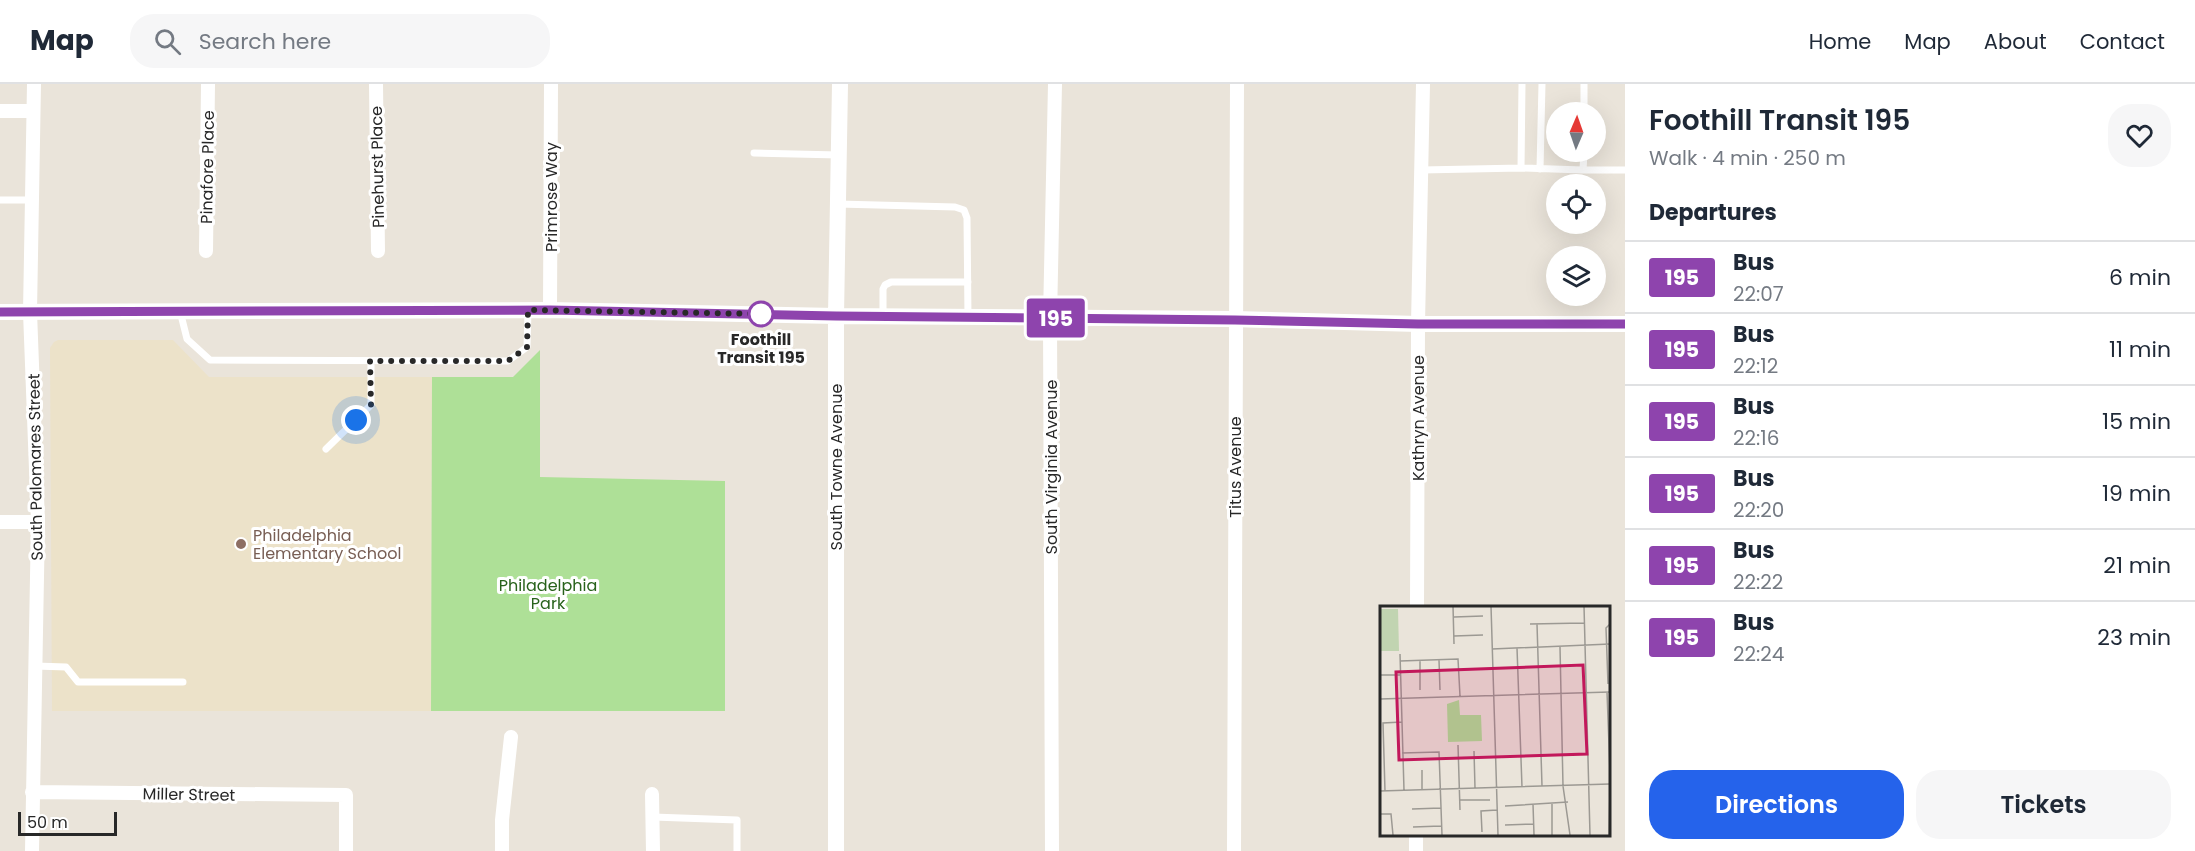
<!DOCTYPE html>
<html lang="en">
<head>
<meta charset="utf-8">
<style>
	:root { --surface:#fff; --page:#f6f6f7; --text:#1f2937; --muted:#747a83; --line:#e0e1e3; --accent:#2563eb }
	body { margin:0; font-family:Poppins,sans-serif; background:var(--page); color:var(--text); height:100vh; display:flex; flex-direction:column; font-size:22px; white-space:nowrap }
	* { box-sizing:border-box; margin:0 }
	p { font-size:20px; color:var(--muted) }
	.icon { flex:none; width:33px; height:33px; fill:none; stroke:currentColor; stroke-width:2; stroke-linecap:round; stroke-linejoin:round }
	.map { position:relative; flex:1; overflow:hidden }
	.panel { display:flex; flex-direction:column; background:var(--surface); width:570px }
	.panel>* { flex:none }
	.badge { padding:0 12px; border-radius:4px; font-size:21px; line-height:39px }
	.needle { width:39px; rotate:2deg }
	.fabs { position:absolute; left:1546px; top:18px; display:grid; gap:12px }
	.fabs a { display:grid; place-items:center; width:60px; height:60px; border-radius:50%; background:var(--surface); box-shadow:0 6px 24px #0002; font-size:30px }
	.scale { position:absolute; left:18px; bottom:15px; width:99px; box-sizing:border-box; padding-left:6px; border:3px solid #282828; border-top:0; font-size:16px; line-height:21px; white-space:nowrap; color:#282828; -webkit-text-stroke:4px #fff; paint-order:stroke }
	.you { position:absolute; width:30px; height:30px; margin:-15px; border:4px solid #fff; border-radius:50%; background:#1a73e8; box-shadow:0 0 0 9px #1a73e833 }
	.map>.badge { position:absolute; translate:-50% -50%; box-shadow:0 0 0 3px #fff }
	h2 { padding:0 24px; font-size:22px; line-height:54px }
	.round { display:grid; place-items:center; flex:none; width:63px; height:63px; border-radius:24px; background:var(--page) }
	.overview { display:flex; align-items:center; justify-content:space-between; height:102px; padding:0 24px }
	h1 { font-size:28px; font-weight:600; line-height:45px }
	.cta { display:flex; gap:12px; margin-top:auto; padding:12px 24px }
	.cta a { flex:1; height:69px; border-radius:24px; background:var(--accent); color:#fff; font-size:24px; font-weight:600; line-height:69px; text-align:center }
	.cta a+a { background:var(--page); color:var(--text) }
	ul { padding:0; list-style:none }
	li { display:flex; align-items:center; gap:18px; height:72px; padding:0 24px; border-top:2px solid var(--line) }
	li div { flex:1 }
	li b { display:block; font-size:22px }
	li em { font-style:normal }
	li .badge { min-width:66px; font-weight:700; text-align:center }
	header { display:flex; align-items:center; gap:36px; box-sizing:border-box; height:84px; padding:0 30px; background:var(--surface); border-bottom:2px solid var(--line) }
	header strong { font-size:28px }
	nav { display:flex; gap:33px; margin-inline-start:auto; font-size:21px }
	.search { width:420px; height:54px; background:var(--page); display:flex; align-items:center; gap:15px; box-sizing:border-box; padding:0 21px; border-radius:24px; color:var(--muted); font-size:22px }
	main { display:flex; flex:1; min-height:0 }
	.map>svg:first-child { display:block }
	.education { fill:#ece2c9 }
	.green { fill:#aee097 }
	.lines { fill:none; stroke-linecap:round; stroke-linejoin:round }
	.service { stroke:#fff; stroke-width:7 }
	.minor { stroke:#fff; stroke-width:14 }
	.tertiary { stroke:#fff; stroke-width:16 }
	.line-casing { stroke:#fff; stroke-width:14 }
	.line { stroke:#8e44ad; stroke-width:9 }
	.walk { stroke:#282828; stroke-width:6; stroke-dasharray:0 10.8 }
	.stop-dot { fill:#fff; stroke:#8e44ad; stroke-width:3 }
	.education-dot { fill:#8d6e63; stroke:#fff; stroke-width:2 }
	.labels { text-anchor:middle; stroke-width:6; stroke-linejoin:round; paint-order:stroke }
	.street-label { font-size:16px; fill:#282828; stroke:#fff }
	.stop-label { font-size:16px; font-weight:bold; fill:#282828; stroke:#fff }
	.education-label { font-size:16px; fill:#785e54; stroke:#fff; text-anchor:start }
	.park-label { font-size:16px; fill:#28621b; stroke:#fff }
	.inset-road { fill:none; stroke:#9c9993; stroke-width:1.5 }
	.view { fill:#c2185b; fill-opacity:0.15; stroke:#c2185b; stroke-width:3 }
	.inset-edge { fill:none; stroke:#282828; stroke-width:3 }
</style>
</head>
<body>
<header>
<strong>Map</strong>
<div class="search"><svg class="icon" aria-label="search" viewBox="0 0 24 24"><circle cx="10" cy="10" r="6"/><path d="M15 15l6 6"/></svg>Search here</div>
<nav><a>Home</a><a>Map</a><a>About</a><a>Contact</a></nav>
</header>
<main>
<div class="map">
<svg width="1625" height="767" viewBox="0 0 1625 767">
	<rect width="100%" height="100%" fill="#eae4da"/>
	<!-- education -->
	<path class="education" d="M58,256h115l36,37h223l-1,334h-379l-2,-363 4,-6z"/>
	<!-- green -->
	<path class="green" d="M540,266v127l185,4v230h-294l1,-334h81z"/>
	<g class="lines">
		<!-- service -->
		<path class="service" d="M1584,28v-28
			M1584,68l-1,18h42
			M754,69l85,2
			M1521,84l62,2
			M1540,85l2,-85
			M1422,86l99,-2 1,-84
			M0,116h31
			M838,120l117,3 9,3 3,8 1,99
			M180,227l7,28 23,21 298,1 19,-14 1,-36
			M883,231v-26l2,-4 6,-3h77
			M326,365l45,-44v-44
			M35,582l31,1 12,15h105
			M653,733l84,3v31"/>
		<!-- minor -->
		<path class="minor" d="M376,0l2,167
			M0,27h33
			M206,167l2,-167
			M550,226l1,-226
			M0,438h38
			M1417,524l1,-284 5,-240
			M32,708l314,3v56
			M652,710l1,57
			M32,767l6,-329 -8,-210 4,-228
			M502,767v-31l9,-83
			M1052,767l-2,-533 5,-234
			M1234,767l3,-767
			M1416,767v-17"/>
		<!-- tertiary -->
		<path class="tertiary" d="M0,228l550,-2 286,6 399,3 183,5h207
			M836,767v-535l4,-232"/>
	</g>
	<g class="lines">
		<!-- line casing -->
		<g class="line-casing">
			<path id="line" d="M0,228l550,-2 286,6 399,4 183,4h207"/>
		</g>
		<!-- line -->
		<use href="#line" class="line"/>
		<!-- walk -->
		<path class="walk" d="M356,336l15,-15 -1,-44h138l19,-14 1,-37 236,4h-3"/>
	</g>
	<!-- markers -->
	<circle class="stop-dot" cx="761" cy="230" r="12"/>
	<circle class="education-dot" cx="241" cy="460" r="6"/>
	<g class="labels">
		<!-- street labels -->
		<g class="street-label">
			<text transform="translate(207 83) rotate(-89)" y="6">Pinafore Place</text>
			<text transform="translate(377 83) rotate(-91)" y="6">Pinehurst Place</text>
			<text transform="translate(551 113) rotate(-90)" y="6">Primrose Way</text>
			<text transform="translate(1418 334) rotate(-90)" y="6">Kathryn Avenue</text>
			<text transform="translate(35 383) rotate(-91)" y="6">South Palomares Street</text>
			<text transform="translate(836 383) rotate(-90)" y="6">South Towne Avenue</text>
			<text transform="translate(1051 383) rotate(-90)" y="6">South Virginia Avenue</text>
			<text transform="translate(1235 383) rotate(-90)" y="6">Titus Avenue</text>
			<text transform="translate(189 710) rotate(1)" y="6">Miller Street</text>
		</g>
		<!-- stop labels -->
		<g class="stop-label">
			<text x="761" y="261">Foothill<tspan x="761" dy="18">Transit 195</tspan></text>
		</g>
		<!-- education labels -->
		<g class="education-label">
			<text x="253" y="457">Philadelphia<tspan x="253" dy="18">Elementary School</tspan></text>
		</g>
		<!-- park labels -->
		<g class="park-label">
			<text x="548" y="507">Philadelphia<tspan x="548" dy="18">Park</tspan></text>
		</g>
	</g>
	<!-- overview -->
	<g transform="translate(1380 522)">
		<rect width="230" height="230" fill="#eae4da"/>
		<path d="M79,94l1,15h21l1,26 -34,1 -1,-38z" fill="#aee097"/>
		<path d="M0,3h18l1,42h-19z" fill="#c1d4b1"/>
		<path class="inset-road" d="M73,0l1,38M111,0l7,229M204,0l6,229M74,11l29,-1M150,18l54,-1M157,18l5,162M74,30l29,-1M180,41l3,139 7,49M137,42l5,139M112,43l118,-5M20,48l4,136M59,54l1,30M20,55l58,-2 2,37M40,55v29M0,69h20M228,78l-2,-56 4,-4M227,86l3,80M0,93l230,-7M78,139l2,65M94,145l1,37M22,147l37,-1 3,83M42,164v20M0,185l230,-7M5,185l-2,-68 19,-1M79,194h31M153,198l1,31M172,198v31M125,200l63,-4M32,203l29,-1M0,208h11l2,21M125,219l28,-1M33,221l28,-1M102,226l-1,-21 16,-1M229,229l1,-47"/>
		<path class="view" d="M203,59l4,89 -188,6 -3,-88z"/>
		<rect width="230" height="230" class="inset-edge"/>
	</g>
</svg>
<div class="fabs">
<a><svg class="needle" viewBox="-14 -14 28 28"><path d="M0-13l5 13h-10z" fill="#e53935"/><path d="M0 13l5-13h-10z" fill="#747a83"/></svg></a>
<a><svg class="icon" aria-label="locate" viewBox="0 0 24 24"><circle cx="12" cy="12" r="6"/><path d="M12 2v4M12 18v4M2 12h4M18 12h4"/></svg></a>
<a><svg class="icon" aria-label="layers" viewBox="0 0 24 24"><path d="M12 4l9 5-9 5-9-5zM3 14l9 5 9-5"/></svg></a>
</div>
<div class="scale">50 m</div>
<div class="you" style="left:356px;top:336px"></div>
<b class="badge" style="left:1056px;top:234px;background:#8e44ad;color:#fff">195</b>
</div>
<section class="panel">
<div class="overview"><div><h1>Foothill Transit 195</h1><p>Walk · 4 min · 250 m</p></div><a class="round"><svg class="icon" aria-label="heart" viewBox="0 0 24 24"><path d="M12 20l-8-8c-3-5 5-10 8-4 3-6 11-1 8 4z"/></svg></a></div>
<h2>Departures</h2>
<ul>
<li><span class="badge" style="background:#8e44ad;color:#fff">195</span><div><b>Bus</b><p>22:07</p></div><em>6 min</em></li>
<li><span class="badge" style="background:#8e44ad;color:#fff">195</span><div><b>Bus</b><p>22:12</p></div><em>11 min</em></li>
<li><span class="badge" style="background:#8e44ad;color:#fff">195</span><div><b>Bus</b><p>22:16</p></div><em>15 min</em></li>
<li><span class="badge" style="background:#8e44ad;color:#fff">195</span><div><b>Bus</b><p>22:20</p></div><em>19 min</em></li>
<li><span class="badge" style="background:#8e44ad;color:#fff">195</span><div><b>Bus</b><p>22:22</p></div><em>21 min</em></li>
<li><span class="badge" style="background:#8e44ad;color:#fff">195</span><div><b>Bus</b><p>22:24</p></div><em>23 min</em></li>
</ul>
<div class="cta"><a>Directions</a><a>Tickets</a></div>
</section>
</main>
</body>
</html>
